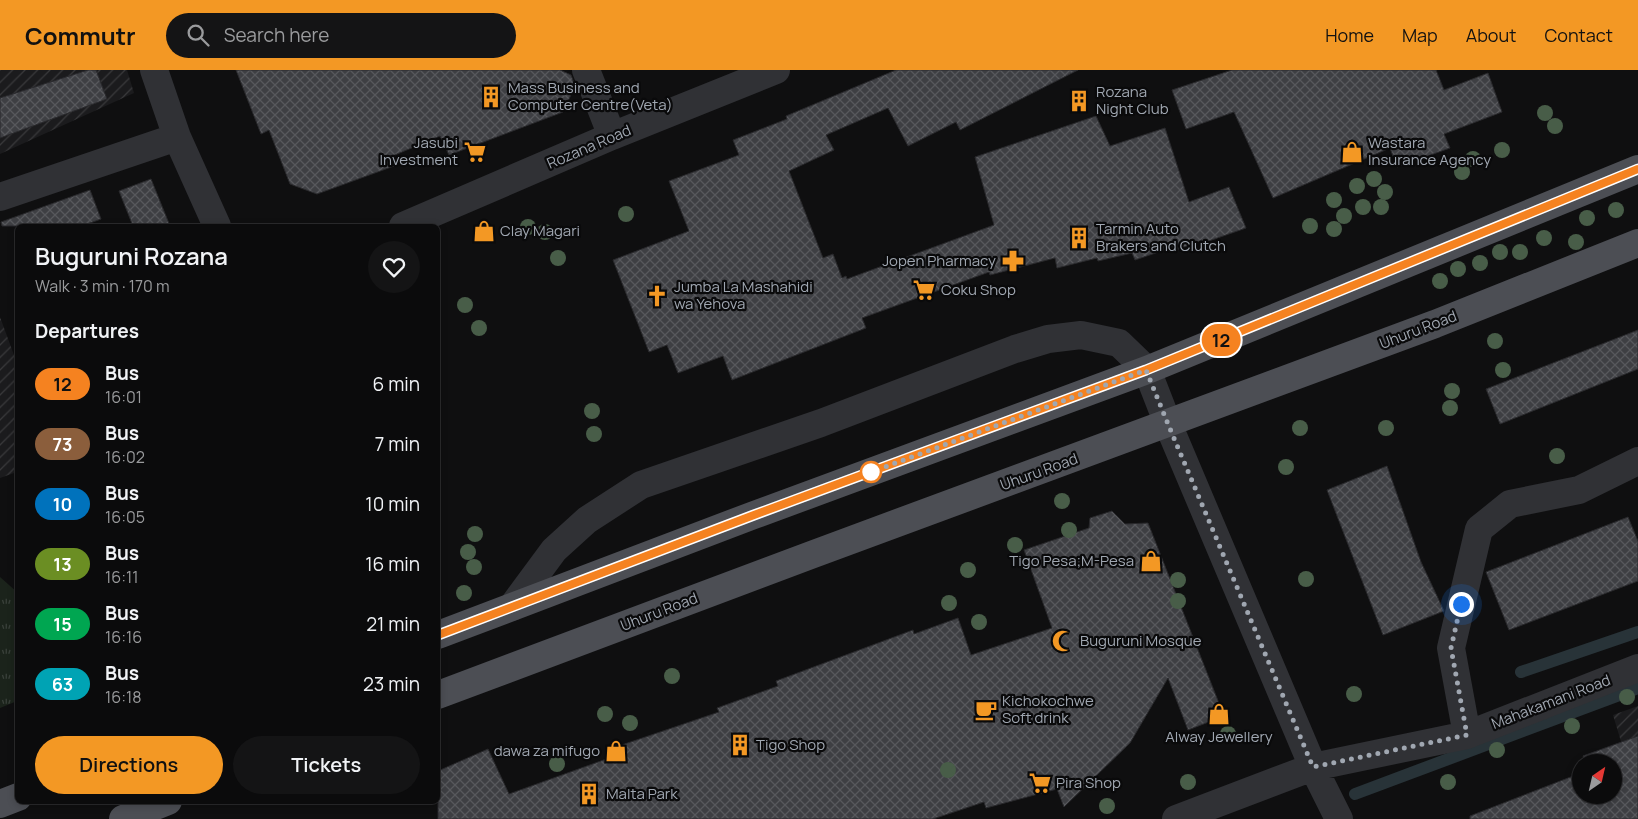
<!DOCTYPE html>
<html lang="en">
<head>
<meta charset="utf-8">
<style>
	:root { --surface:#0b0b0c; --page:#141415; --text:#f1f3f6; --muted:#9a9b9d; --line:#2b2b2d; --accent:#f39824 }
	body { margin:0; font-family:Manrope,sans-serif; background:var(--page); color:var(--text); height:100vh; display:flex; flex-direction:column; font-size:19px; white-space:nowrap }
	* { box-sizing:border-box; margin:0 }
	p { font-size:16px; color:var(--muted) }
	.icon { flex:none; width:28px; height:28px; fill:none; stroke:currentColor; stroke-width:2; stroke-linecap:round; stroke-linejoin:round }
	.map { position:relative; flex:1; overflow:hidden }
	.side { position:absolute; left:15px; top:154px; width:425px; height:580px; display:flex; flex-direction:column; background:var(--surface); border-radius:8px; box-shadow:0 2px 8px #0003,0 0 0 1px var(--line) }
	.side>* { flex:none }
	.badge { padding:0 10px; border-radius:16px; font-size:18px; line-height:32px }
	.needle { width:32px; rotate:34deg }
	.fabs { position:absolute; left:1572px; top:684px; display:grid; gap:10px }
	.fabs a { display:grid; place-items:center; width:50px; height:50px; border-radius:50%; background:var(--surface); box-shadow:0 2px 8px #0003,0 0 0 1px var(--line); font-size:25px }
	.you { position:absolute; width:25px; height:25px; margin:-12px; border:4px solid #fff; border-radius:50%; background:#1a73e8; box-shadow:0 0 0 8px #1a73e833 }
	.map>.badge { position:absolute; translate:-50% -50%; box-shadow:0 0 0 2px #fff }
	h2 { padding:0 20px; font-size:19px; line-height:45px }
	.round { display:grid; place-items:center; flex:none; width:52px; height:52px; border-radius:26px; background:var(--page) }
	.summary { display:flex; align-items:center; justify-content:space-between; height:85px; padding:0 20px }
	h1 { font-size:24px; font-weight:600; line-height:38px }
	.primary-button { display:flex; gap:10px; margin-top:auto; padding:10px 20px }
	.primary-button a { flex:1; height:58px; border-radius:30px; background:var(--accent); color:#111; font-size:20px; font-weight:600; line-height:58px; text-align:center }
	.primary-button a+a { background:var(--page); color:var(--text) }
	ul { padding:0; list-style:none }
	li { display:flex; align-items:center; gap:15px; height:60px; padding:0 20px }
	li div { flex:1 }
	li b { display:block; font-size:19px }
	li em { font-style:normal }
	li .badge { min-width:55px; font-weight:700; text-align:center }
	header { display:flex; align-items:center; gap:30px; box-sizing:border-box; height:70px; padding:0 25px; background:var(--accent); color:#111 }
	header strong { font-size:24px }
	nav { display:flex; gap:28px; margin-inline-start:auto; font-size:18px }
	.search { width:350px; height:45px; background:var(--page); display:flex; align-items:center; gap:12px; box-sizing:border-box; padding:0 18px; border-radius:28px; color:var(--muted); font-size:19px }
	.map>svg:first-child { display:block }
	.industrial { fill:url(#industrial-furrows) }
	.grass { fill:url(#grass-tufts) }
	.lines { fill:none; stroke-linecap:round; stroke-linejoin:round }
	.stream { stroke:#283338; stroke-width:12 }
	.building { fill:url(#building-cross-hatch); stroke:#29292c }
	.minor { stroke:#303135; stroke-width:28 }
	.major { stroke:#4c4e54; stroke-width:28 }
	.tree { fill:#485d48 }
	.line-casing { stroke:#fff; stroke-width:11 }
	.line { stroke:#f58220; stroke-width:8 }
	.walk { stroke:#a0a7b1; stroke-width:5; stroke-dasharray:0 9 }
	.stop-dot { fill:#fff; stroke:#f58220; stroke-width:2.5 }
	.labels { text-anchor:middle; stroke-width:4.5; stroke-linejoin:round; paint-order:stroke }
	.poi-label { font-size:15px; fill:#a0a7b1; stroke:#0a0a0b; text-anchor:start }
	.street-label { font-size:15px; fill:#a0a7b1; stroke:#0a0a0b }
</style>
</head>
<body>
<header>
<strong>Commutr</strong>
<div class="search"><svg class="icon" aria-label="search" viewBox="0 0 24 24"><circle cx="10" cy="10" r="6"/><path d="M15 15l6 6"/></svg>Search here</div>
<nav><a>Home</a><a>Map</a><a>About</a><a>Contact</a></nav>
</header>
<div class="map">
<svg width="1638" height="749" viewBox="0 0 1638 749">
	<defs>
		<pattern id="industrial-furrows" width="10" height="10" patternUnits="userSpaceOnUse" patternTransform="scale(1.25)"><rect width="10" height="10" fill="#1b1b1d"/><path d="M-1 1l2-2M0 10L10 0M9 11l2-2" fill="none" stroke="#39393b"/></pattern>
		<pattern id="grass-tufts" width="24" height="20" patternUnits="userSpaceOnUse" patternTransform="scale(1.25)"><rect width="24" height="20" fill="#1b231b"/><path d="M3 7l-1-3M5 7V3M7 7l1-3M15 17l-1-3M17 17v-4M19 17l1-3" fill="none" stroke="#39403a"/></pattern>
		<pattern id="building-cross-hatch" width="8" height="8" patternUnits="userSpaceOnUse" patternTransform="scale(1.25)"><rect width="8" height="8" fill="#3e3f43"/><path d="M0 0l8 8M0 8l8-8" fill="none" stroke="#57585c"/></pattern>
	</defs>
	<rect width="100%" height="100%" fill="#0f0f10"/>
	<!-- industrial -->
	<path class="industrial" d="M0,0h127l7,23 -134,61z
		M0,247l18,49 -1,106 -17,6z
		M1638,636v113l-46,-24h22v-9l18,-8 -19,-63z"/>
	<!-- grass -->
	<path class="grass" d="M0,507l18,16 -1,108 -17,7z"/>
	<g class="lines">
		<!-- stream -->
		<path class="stream" d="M1521,602l117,-40
			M1355,724l283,-106"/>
	</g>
	<!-- building -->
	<path class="building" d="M88,0h8l11,29 -107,39v-40z
		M236,0h324l11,5 4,11 -12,26 -114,43 -9,-19 -50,21 4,9 -77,28 -27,-10 -21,-54 -8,4z
		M896,0h182l-118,60 -4,-8 -48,24 -20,-38 -62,27 8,15 -45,21 34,87 10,-4 9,24 4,-2 1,3 147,-54 -19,-68 121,-41 14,30 55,-18 24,74 40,-15 17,41 -43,15 -1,-3 -28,11 -1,-4 -38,13 -3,-7 -34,8 -1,-3 -40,10 -2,-10 -65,17 -1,-3 -127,46 4,10 -134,52 -9,-24 -45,17 -11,-28 -18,7 -36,-92 76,-29 -20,-50 70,-26 -6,-15 54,-21 -1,-3z
		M1232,0h204l8,20 44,-17 14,39 -58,22 6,14 -53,19 -7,-19 -117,50 -39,-86 -48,17 -14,-39z
		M151,109l19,47h-37l-14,-35z
		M90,120l11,29 -19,7h-80l-1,-4z
		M1638,260v39l-138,55 -14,-35z
		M1387,396l34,96 23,49 -61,24 -56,-145z
		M1112,441l13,13 23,-1 76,193 -36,14 -20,-52 -38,65 -66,64 -7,-18 -71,19 -2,-6 -51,17h-495v-48l50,-22 21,45 103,-37 -2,-8 109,-37 -2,-4 61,-22 -2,-5 137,-51 1,4 44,-16 13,37 81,-27 -28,-78 65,-22 1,-10z
		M1628,447l10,24v40l-129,49 -23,-58z
		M1638,666v83h-168v-3l111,-43v22h33v-33h-28l-3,-6z"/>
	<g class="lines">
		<!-- minor -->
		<path class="minor" d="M154,0l23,67 40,89
			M586,0l26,66
			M0,127l177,-60
			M403,156l209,-90 164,-66
			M512,537l42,-57 33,-30 54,-35 180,-62 194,-74 33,-10 33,-4 38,8 28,27 21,54 145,343 26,52
			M1467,665l-16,-87 28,-119 31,-25 69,-14 59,-29
			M1176,749l137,-52 154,-32 171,-67"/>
		<!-- major -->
		<path class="major" d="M438,565l316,-120 393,-145 491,-201
			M438,625l373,-140 624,-231 203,-81
			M0,734l18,-7
			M123,749l45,-18"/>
	</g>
	<!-- trees -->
	<g class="tree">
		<circle cx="1545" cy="43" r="8"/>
		<circle cx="1555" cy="56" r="8"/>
		<circle cx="1502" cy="80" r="8"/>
		<circle cx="1473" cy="89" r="8"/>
		<circle cx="1462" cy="102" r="8"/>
		<circle cx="1374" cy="109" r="8"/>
		<circle cx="1357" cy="116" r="8"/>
		<circle cx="1385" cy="122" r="8"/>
		<circle cx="1334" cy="130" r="8"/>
		<circle cx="1363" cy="137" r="8"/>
		<circle cx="1381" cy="137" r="8"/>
		<circle cx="1616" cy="140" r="8"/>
		<circle cx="626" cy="144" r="8"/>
		<circle cx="1344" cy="146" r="8"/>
		<circle cx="1587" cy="148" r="8"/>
		<circle cx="1310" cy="156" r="8"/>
		<circle cx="528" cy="157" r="8"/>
		<circle cx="1334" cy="159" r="8"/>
		<circle cx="545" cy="162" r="8"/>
		<circle cx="1544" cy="168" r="8"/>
		<circle cx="1576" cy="172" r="8"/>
		<circle cx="1500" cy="182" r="8"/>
		<circle cx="1520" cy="182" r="8"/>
		<circle cx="558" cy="188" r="8"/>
		<circle cx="1480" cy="193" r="8"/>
		<circle cx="1458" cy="199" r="8"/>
		<circle cx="1440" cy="211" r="8"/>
		<circle cx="465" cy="235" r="8"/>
		<circle cx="479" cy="258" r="8"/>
		<circle cx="1495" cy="271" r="8"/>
		<circle cx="1503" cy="300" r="8"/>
		<circle cx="1452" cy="321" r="8"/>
		<circle cx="1450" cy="338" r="8"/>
		<circle cx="592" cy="341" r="8"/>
		<circle cx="1300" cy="358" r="8"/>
		<circle cx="1386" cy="358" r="8"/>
		<circle cx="594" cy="364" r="8"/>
		<circle cx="1557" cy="386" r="8"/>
		<circle cx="1286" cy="397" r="8"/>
		<circle cx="1062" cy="431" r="8"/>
		<circle cx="1069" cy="460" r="8"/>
		<circle cx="475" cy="464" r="8"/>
		<circle cx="1015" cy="475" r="8"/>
		<circle cx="468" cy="482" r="8"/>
		<circle cx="474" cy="497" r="8"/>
		<circle cx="968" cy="500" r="8"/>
		<circle cx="1306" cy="509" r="8"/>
		<circle cx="1178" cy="510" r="8"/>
		<circle cx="464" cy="523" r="8"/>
		<circle cx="1178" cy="531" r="8"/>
		<circle cx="949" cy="533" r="8"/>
		<circle cx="979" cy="552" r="8"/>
		<circle cx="672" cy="606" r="8"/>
		<circle cx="1354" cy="624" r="8"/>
		<circle cx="1627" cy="627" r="8"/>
		<circle cx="605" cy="644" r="8"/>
		<circle cx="630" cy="653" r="8"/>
		<circle cx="1572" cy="656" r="8"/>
		<circle cx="1228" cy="664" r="8"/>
		<circle cx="1497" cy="680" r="8"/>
		<circle cx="557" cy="694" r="8"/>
		<circle cx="948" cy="700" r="8"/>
		<circle cx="1188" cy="712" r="8"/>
		<circle cx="1448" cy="712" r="8"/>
		<circle cx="1107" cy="736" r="8"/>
	</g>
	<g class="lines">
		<!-- line casing -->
		<g class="line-casing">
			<path id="line" d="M438,565l316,-120 392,-145 492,-201"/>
		</g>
		<!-- line -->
		<use href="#line" class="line"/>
		<!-- walk -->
		<path class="walk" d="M871,402l-5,2 280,-104 22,54 145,343 154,-32 -16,-87 10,-44"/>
	</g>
	<!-- icons -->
	<defs>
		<g id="building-bare" transform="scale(1.725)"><path d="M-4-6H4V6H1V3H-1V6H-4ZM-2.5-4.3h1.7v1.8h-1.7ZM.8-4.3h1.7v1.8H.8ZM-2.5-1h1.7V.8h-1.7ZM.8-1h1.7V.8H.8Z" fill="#f39824" stroke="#0a0a0b" stroke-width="2.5" paint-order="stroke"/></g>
		<g id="supermarket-bare" transform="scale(1.725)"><path d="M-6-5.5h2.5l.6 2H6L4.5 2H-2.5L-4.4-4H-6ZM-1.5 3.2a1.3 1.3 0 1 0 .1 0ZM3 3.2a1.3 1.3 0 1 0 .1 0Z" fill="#f39824" stroke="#0a0a0b" stroke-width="2.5" paint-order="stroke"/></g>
		<g id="shop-bare" transform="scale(1.725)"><path d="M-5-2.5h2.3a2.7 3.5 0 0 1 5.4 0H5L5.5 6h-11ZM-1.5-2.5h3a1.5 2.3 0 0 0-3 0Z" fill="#f39824" stroke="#0a0a0b" stroke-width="2.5" paint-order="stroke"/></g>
		<g id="pharmacy-bare" transform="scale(1.725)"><path d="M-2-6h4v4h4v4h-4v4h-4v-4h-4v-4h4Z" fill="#f39824" stroke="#0a0a0b" stroke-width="2.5" paint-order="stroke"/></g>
		<g id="church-bare" transform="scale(1.725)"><path d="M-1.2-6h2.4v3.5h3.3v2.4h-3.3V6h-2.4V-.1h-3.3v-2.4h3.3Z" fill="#f39824" stroke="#0a0a0b" stroke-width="2.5" paint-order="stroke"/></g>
		<g id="mosque-bare" transform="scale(1.725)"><path d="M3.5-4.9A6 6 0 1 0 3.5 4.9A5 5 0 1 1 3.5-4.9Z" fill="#f39824" stroke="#0a0a0b" stroke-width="2.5" paint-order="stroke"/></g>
		<g id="cafe-bare" transform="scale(1.725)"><path d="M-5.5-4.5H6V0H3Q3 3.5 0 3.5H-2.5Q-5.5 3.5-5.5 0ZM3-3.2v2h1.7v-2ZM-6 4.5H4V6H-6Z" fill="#f39824" stroke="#0a0a0b" stroke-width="2.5" paint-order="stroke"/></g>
	</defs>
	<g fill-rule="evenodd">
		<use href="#building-bare" x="491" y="27"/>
		<use href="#building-bare" x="1079" y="31"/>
		<use href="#supermarket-bare" x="475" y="82"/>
		<use href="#shop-bare" x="1352" y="82"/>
		<use href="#shop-bare" x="484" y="161"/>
		<use href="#building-bare" x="1079" y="168"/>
		<use href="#pharmacy-bare" x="1013" y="191"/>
		<use href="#supermarket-bare" x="924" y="220"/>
		<use href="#church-bare" x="657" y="226"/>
		<use href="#shop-bare" x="1151" y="491"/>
		<use href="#mosque-bare" x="1063" y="571"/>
		<use href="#cafe-bare" x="986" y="640"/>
		<use href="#shop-bare" x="1219" y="644"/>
		<use href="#building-bare" x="740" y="675"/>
		<use href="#shop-bare" x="616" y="681"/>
		<use href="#supermarket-bare" x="1040" y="713"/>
		<use href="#building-bare" x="589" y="724"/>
	</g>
	<!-- markers -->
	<circle class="stop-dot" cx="871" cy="402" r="10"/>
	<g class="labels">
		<!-- poi labels -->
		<g class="poi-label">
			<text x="508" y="23">Mass Business and<tspan x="508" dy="17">Computer Centre(Veta)</tspan></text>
			<text x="1096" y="27">Rozana<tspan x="1096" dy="17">Night Club</tspan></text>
			<text x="458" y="78" text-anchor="end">Jasubi<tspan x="458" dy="17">Investment</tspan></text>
			<text x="1368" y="78">Wastara<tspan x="1368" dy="17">Insurance Agency</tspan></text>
			<text x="1096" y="164">Tarmin Auto<tspan x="1096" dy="17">Brakers and Clutch</tspan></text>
			<text x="500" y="166">Clay Magari</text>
			<text x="996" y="196" text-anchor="end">Jopen Pharmacy</text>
			<text x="674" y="222">Jumba La Mashahidi<tspan x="674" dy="17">wa Yehova</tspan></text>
			<text x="941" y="225">Coku Shop</text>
			<text x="1134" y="496" text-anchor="end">Tigo Pesa;M-Pesa</text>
			<text x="1080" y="576">Buguruni Mosque</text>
			<text x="1002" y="636">Kichokochwe<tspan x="1002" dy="17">Soft drink</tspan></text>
			<text x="1219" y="672" text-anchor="middle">Alway Jewellery</text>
			<text x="756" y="680">Tigo Shop</text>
			<text x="600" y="686" text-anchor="end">dawa za mifugo</text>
			<text x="1056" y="718">Pira Shop</text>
			<text x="606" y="729">Malta Park</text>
		</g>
		<!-- street labels -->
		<g class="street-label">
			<text transform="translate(589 77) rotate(-23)" y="5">Rozana Road</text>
			<text transform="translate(1418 260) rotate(-21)" y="5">Uhuru Road</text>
			<text transform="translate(1039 402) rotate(-20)" y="5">Uhuru Road</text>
			<text transform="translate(659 542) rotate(-21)" y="5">Uhuru Road</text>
			<text transform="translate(1551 632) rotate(-21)" y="5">Mahakamani Road</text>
		</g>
	</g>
</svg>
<div class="fabs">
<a><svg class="needle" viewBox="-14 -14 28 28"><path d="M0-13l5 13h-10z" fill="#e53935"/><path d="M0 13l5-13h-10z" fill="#9a9b9d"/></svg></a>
</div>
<div class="you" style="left:1461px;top:534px"></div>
<b class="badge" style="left:1221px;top:270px;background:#f58220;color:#111">12</b>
<section class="side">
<div class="summary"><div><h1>Buguruni Rozana</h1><p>Walk · 3 min · 170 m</p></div><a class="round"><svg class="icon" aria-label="heart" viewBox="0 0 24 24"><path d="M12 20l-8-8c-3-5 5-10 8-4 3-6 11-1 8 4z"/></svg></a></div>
<h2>Departures</h2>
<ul>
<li><span class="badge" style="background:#f58220;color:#111">12</span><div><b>Bus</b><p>16:01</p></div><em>6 min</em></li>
<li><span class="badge" style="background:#8b5e3c;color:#fff">73</span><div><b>Bus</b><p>16:02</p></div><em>7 min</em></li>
<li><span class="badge" style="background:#0072bc;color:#fff">10</span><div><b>Bus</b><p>16:05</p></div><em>10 min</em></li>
<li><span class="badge" style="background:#6b8e23;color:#fff">13</span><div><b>Bus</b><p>16:11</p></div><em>16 min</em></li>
<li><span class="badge" style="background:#00a651;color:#fff">15</span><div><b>Bus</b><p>16:16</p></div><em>21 min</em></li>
<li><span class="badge" style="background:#00a3b4;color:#fff">63</span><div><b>Bus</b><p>16:18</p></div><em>23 min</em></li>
</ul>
<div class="primary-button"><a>Directions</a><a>Tickets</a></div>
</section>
</div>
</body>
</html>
